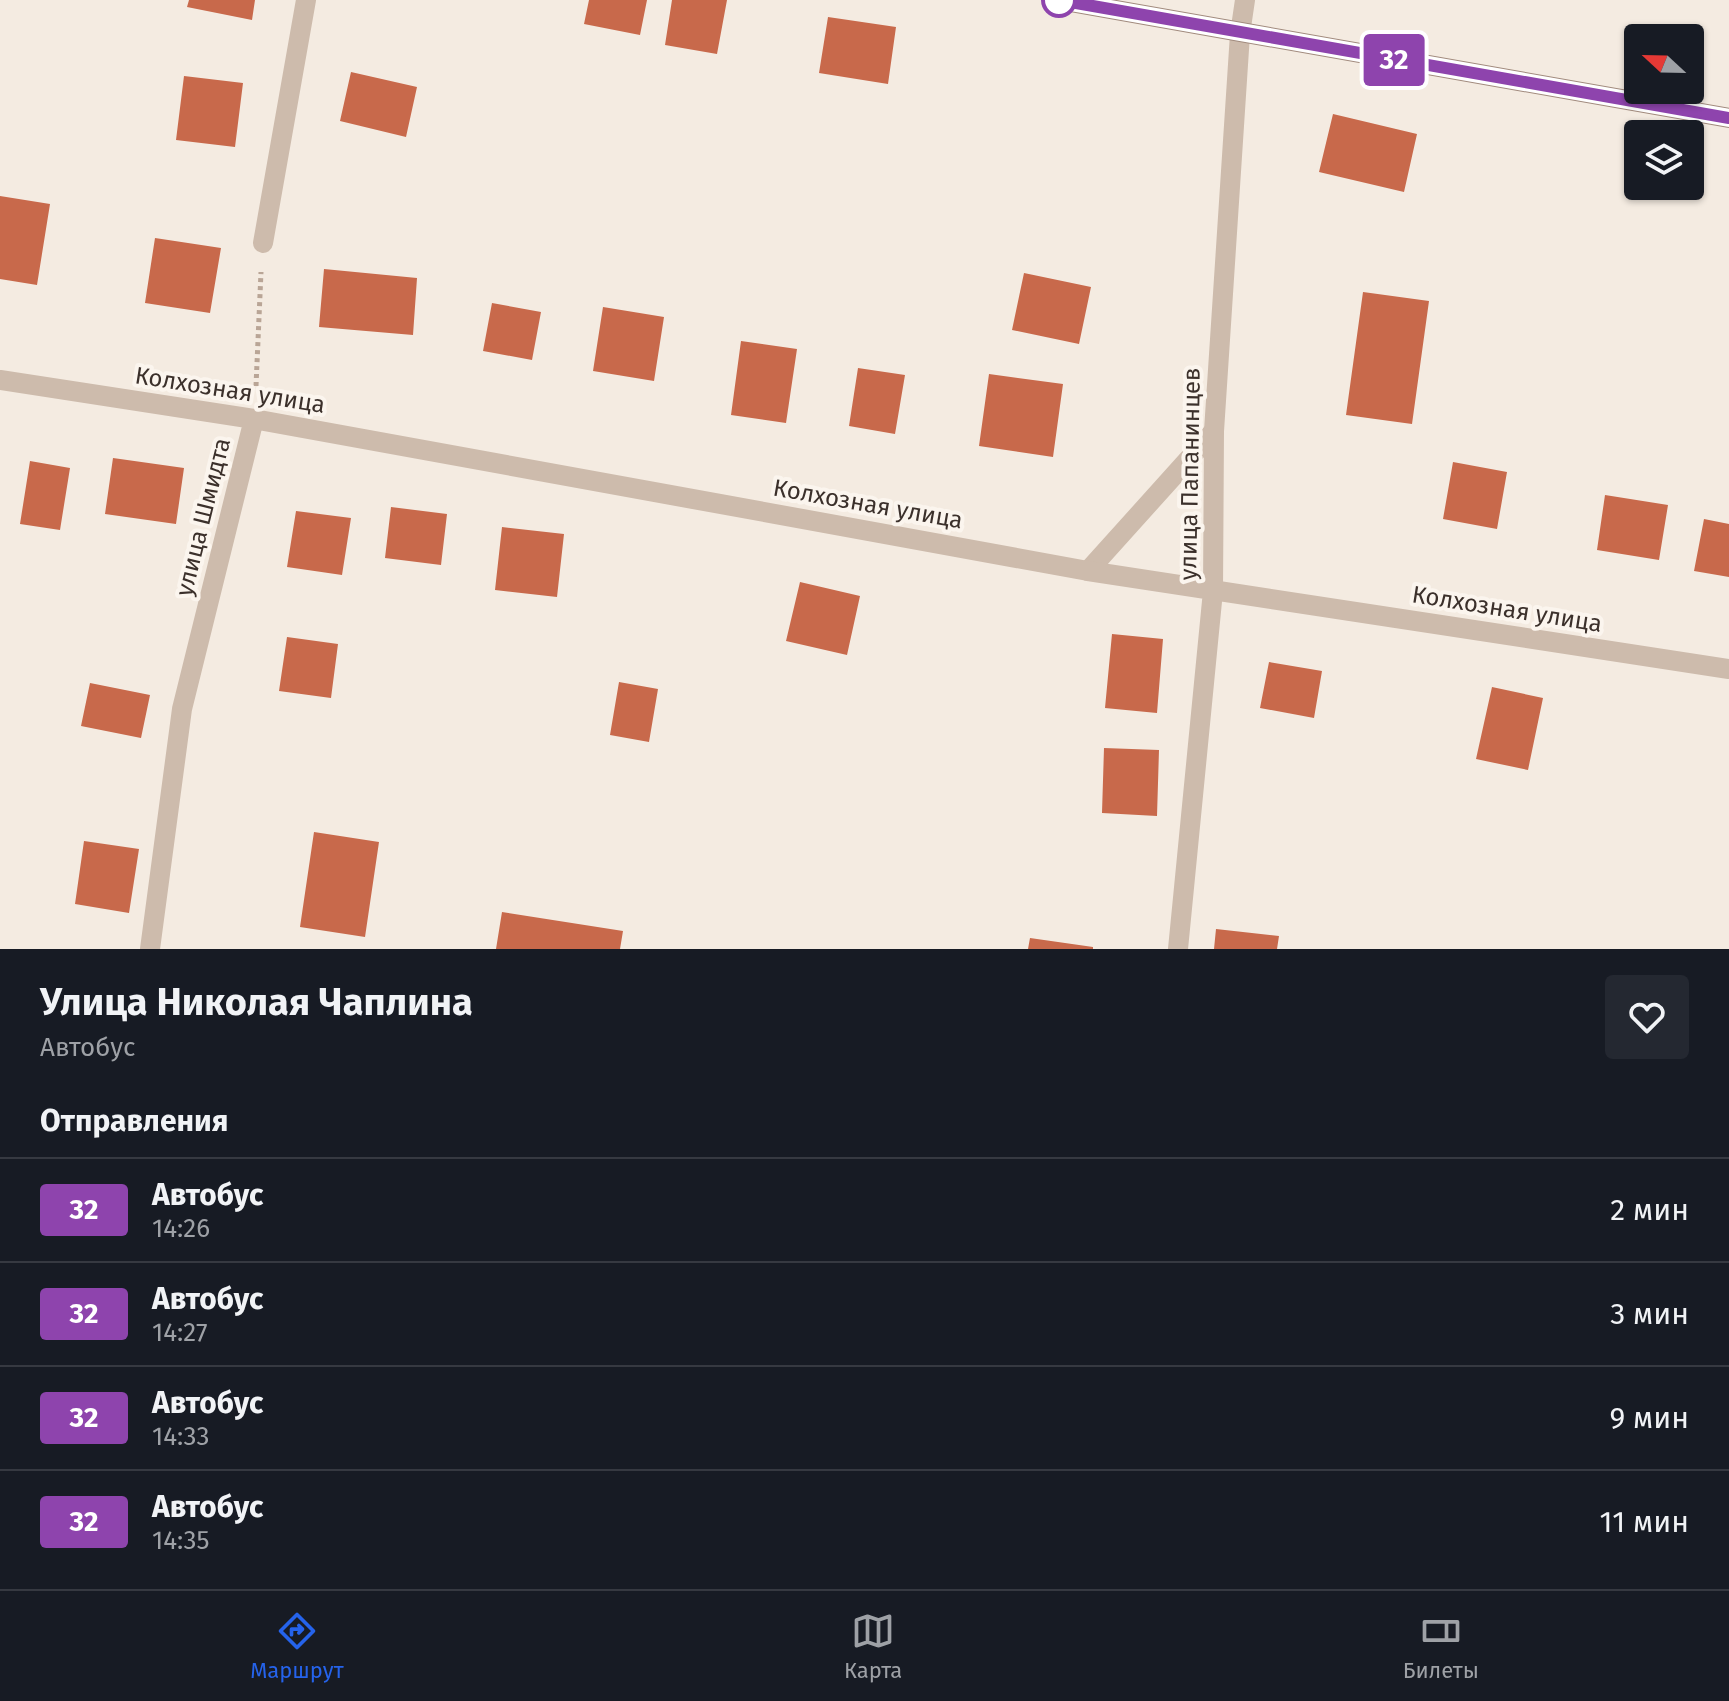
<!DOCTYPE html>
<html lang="ru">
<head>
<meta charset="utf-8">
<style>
	:root { --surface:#171b24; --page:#242831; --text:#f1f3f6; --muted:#9ea1a6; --line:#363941; --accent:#2563eb }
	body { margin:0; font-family:"Fira Sans",sans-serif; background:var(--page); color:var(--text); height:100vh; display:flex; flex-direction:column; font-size:30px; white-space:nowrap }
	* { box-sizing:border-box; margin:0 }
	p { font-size:26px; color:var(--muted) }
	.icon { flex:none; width:44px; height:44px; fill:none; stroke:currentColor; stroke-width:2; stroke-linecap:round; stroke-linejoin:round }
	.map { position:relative; height:949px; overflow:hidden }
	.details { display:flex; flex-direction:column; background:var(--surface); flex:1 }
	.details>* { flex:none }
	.badge { padding:0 16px; border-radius:6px; font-size:28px; line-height:52px }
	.needle { width:52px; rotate:292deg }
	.buttons { position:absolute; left:1624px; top:24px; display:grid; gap:16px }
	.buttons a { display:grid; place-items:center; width:80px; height:80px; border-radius:8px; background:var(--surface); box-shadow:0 2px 6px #0004; font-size:40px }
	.map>.badge { position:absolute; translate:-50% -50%; box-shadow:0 0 0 4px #fff }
	h2 { padding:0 40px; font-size:30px; line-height:72px }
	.round { display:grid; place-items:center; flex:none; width:84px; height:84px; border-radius:8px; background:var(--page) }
	.overview { display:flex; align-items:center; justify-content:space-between; height:136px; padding:0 40px }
	h1 { font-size:38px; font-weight:700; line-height:60px }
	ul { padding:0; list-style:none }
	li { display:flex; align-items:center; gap:24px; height:104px; padding:0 40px; border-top:2px solid var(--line) }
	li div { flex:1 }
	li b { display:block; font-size:30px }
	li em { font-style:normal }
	li .badge { min-width:88px; font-weight:700; text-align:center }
	.tabs { display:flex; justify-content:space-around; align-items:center; height:112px; border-top:2px solid var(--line); background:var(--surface); font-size:22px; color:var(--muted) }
	.tabs a { display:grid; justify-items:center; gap:4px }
	.tabs .active { color:var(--accent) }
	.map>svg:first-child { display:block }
	.building { fill:#c8694b }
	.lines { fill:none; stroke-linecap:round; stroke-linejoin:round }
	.path { stroke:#b9a596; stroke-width:5; stroke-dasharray:4 4; stroke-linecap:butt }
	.lane { stroke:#cdbbac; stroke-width:20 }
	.street { stroke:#cdbbac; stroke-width:20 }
	.secondary { stroke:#a18a7d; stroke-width:20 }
	.line-casing { stroke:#fff; stroke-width:18 }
	.line { stroke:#8e44ad; stroke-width:12 }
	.stop-dot { fill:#fff; stroke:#8e44ad; stroke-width:4 }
	.labels { text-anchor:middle; stroke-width:8; stroke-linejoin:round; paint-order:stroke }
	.street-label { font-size:24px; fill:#3b302b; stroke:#fbf5ee }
</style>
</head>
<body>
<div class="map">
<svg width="1729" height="949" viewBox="0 0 1729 949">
	<rect width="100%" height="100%" fill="#f4ebe1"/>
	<!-- building -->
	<path class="building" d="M189,0h66l-3,20 -65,-13z
		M589,0h58l-7,35 -56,-11z
		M672,0h55l-10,54 -52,-9z
		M828,17l68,10 -8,57 -69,-11z
		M351,72l66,15 -11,50 -66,-16z
		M184,76l59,7 -8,64 -59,-7z
		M1333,114l84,20 -13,58 -85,-20z
		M0,196l50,8 -13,81 -37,-6z
		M155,238l66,10 -11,65 -65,-10z
		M324,269l93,9 -4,57 -94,-8z
		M1024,273l67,14 -12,57 -67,-14z
		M1363,292l66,9 -17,123 -66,-9z
		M492,303l49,9 -9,48 -49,-9z
		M603,307l61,10 -10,64 -61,-10z
		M741,341l56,8 -11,74 -55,-8z
		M858,368l47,7 -10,59 -46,-8z
		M989,374l74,10 -10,73 -74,-11z
		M113,458l71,10 -8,56 -71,-10z
		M30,461l40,7 -10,62 -40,-6z
		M1453,462l54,10 -10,57 -54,-10z
		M1605,495l63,10 -9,55 -62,-10z
		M391,507l56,7 -6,51 -56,-7z
		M296,511l55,7 -9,57 -55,-8z
		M1704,519l25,5v53l-35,-6z
		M502,527l62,7 -7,63 -62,-7z
		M800,582l60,14 -13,59 -61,-14z
		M1112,634l51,5 -6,74 -52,-5z
		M287,637l51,7 -7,54 -52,-7z
		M1269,662l53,9 -8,47 -54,-10z
		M619,682l39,7 -9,53 -39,-7z
		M90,683l60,12 -9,43 -60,-12z
		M1492,687l51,11 -15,72 -52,-11z
		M1104,748l55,2 -2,66 -55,-3z
		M314,832l65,10 -14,95 -65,-10z
		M84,841l55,8 -10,64 -54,-9z
		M502,912l121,19 -3,18h-124z
		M1216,929l63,7 -2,13h-63z
		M1030,938l63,9v2h-65z"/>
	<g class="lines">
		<!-- path -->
		<path class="path" d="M256,386l5,-114"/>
		<!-- lane -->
		<path class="lane" d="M1088,571l126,-140"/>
		<!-- street -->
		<path class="street" d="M263,243l43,-243
			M0,380l254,39 834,152 641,98
			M150,949l32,-240 72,-290
			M1178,949l35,-358 1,-160 26,-397 5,-34"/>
		<!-- secondary -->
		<path class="secondary" d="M1059,0l670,118"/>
	</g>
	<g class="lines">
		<!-- line casing -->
		<g class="line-casing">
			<path id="line" d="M1059,0l670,118"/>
		</g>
		<!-- line -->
		<use href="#line" class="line"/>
	</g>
	<!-- markers -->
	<circle class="stop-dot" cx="1059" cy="0" r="16"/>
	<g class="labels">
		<!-- street labels -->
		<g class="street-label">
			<text transform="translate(230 390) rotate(9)" y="8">Колхозная улица</text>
			<text transform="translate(1190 474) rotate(-89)" y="8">улица Папанинцев</text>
			<text transform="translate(868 504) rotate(10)" y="8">Колхозная улица</text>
			<text transform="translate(203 517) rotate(-76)" y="8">улица Шмидта</text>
			<text transform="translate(1507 609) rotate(9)" y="8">Колхозная улица</text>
		</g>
	</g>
</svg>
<div class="buttons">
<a><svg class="needle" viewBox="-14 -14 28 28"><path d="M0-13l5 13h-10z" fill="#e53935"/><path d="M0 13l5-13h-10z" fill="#9ea1a6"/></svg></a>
<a><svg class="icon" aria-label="layers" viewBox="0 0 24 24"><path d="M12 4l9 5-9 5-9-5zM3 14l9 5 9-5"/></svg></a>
</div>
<b class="badge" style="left:1394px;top:60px;background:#8e44ad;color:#fff">32</b>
</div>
<section class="details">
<div class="overview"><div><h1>Улица Николая Чаплина</h1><p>Автобус</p></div><a class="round"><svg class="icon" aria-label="heart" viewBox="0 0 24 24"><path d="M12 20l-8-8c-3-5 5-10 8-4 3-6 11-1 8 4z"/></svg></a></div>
<h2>Отправления</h2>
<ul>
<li><span class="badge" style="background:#8e44ad;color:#fff">32</span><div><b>Автобус</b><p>14:26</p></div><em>2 мин</em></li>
<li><span class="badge" style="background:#8e44ad;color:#fff">32</span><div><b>Автобус</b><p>14:27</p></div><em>3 мин</em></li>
<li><span class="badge" style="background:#8e44ad;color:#fff">32</span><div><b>Автобус</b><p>14:33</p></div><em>9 мин</em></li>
<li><span class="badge" style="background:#8e44ad;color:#fff">32</span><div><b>Автобус</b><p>14:35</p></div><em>11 мин</em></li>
</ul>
</section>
<nav class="tabs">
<a class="active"><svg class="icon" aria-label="directions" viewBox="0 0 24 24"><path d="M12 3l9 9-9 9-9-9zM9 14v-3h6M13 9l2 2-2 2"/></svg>Маршрут</a>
<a><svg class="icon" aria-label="map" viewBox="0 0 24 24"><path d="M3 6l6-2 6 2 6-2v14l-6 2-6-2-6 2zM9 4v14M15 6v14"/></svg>Карта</a>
<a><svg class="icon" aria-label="tickets" viewBox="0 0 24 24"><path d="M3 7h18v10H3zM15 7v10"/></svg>Билеты</a>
</nav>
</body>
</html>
